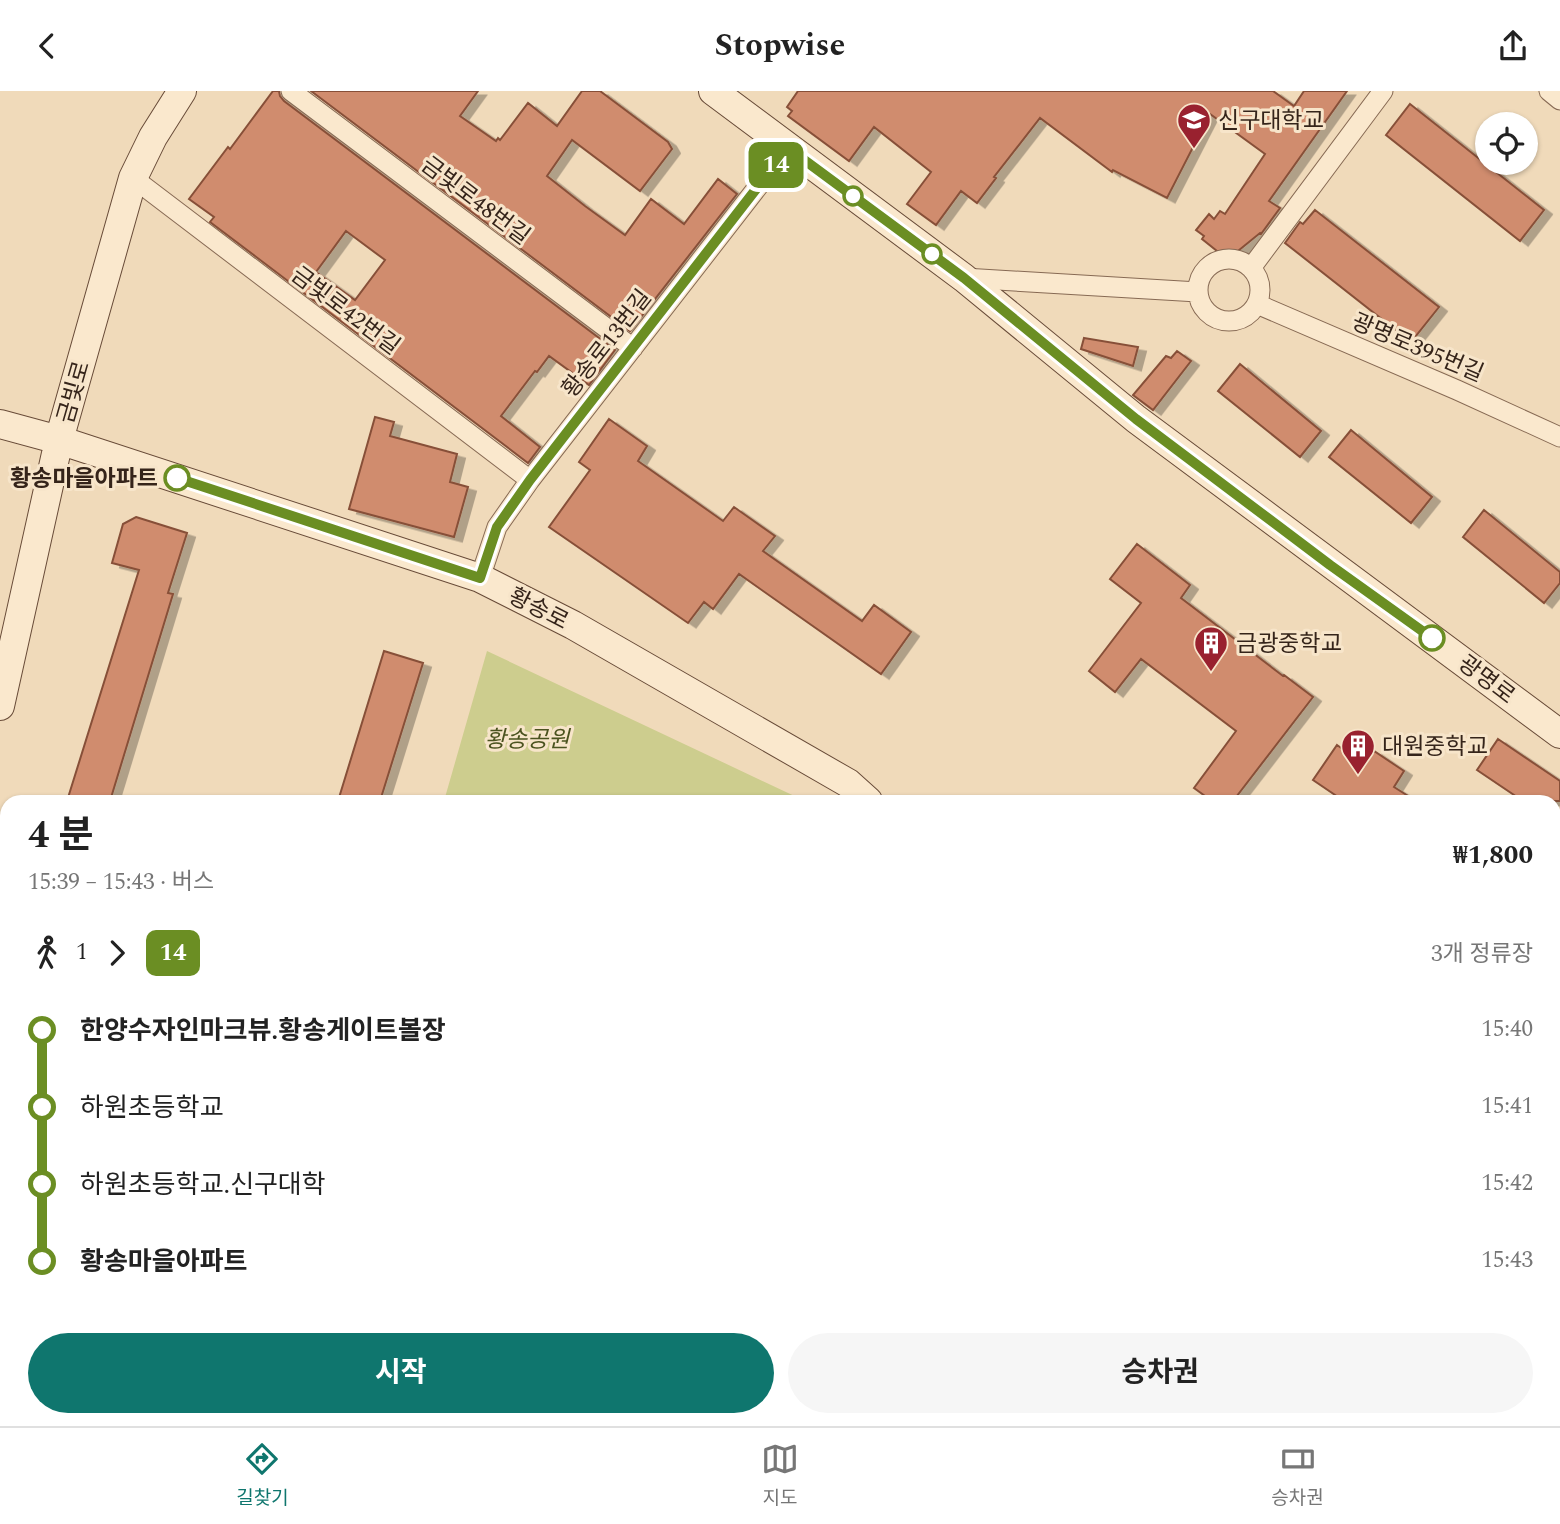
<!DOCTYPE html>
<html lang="ko">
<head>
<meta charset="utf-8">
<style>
	:root { --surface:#fff; --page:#f6f6f6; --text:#222; --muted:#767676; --line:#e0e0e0; --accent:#0f766e }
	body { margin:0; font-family:Spectral,"Noto Sans KR",serif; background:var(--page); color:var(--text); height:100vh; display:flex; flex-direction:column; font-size:26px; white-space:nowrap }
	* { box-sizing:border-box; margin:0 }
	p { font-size:23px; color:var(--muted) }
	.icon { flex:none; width:38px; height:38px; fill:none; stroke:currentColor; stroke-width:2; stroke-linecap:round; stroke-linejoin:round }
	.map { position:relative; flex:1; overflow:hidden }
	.side { position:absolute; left:0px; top:704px; width:1561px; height:632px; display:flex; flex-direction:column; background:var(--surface); border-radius:21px 21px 0 0; box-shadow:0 2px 5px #0004 }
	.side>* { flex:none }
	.badge { padding:0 14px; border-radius:10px; font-size:24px; line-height:46px }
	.buttons { position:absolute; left:1475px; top:21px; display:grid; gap:14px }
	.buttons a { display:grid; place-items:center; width:63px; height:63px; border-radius:50%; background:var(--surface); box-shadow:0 2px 5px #0004; font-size:35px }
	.map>.badge { position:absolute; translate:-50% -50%; box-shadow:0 0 0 4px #fff }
	.legs { display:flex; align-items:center; gap:10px; height:77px; padding:0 28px; font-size:23px }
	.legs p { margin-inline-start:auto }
	.overview { display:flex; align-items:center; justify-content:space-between; height:119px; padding:0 28px }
	h1 { font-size:38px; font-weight:700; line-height:52px }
	.action { display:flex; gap:14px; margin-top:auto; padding:14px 28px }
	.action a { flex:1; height:80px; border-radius:42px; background:var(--accent); color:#fff; font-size:28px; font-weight:700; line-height:80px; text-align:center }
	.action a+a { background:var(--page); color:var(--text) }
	ul { padding:0 28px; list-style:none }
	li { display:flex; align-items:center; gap:24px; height:77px; font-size:26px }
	li i { display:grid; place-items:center; width:10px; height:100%; margin:0 9px; background:currentColor }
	li i::after { content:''; width:18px; height:18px; margin:-9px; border:5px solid; border-radius:50%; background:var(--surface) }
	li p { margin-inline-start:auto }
	li:first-child i { background:linear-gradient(#0000 50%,currentColor 0) }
	li:last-child i { background:linear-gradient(currentColor 50%,#0000 0) }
	header { display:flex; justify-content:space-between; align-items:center; height:91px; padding:0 28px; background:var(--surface); font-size:32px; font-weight:700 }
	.tab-bar { display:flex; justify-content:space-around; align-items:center; height:98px; border-top:2px solid var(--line); background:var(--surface); font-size:19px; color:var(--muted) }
	.tab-bar a { display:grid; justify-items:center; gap:4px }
	.tab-bar .current { color:var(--accent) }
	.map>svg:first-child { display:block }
	.green { fill:#cdcd8e }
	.building { fill:#d08c6e; stroke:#875039; stroke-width:2; fill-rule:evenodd; filter:url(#shadow) }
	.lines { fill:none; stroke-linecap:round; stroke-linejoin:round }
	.lane-casing { stroke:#876a54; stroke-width:11 }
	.street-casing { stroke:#876a54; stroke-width:21 }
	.secondary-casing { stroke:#684b38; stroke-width:30 }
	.lane { stroke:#fae8cd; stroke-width:10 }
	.street { stroke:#fae8cd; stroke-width:19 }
	.secondary { stroke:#fae8cd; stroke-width:28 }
	.line-1-casing { stroke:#fff; stroke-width:16 }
	.line-1 { stroke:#6b8e23; stroke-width:10 }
	.stop-1-dot { fill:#fff; stroke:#6b8e23; stroke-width:3.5 }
	.labels { text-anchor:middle; stroke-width:6; stroke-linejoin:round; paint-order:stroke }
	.poi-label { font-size:23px; fill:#35241a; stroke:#f7e5ca; text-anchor:start }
	.street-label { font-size:23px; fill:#35241a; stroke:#f7e5ca }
	.stop-label { font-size:23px; font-weight:bold; fill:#35241a; stroke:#f7e5ca; text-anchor:end }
	.park-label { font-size:23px; font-style:italic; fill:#4b531f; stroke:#f7e5ca }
</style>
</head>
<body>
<header><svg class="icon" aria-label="back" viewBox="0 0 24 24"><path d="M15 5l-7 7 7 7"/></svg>Stopwise<svg class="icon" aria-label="share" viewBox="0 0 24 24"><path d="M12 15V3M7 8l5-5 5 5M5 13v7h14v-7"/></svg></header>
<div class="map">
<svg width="1560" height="1335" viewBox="0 0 1560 1335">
	<defs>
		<filter id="shadow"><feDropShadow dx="8" dy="4.5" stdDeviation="0" flood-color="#0004"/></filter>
	</defs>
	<rect width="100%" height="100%" fill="#f0daba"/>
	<!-- green -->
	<path class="green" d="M487,560l318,150h-361z
		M1560,997v338h-1296l2,-7h1288v-328z"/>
	<!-- building -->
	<path class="building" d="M273,0h6l1,5 4,5 331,249 -26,35 -40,-29 -12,16 -2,-1 -34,45 39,31 -12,16 -318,-241 4,-5 -25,-18 39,-52 2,2zM346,140l39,29 -30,40 -39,-28z
		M311,0h167l-18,25 36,25 2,-3 2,2 28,-37 29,23 25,-35h18l68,51 4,7 -32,42 -68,-51 -25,36 38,30 40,29 26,-36 33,25 34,-45 19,15 -107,137z
		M798,0h475l21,15 10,-15h43l-78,110 11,7 -19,26 -1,-1 -27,22h-11l-20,-16 2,-3 -8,-6 13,-16 5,5 6,-8 5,3 40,-60 -55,-40 -43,84 -54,-28 -1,2 -72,-54 -46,59 2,1 -19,25 -16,-12 -25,34 -29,-21 24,-32 -57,-45 -25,34 -61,-45 4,-5 -5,-4z
		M1410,13l134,106 -24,31 -134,-106z
		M1315,119l124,97 -28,35 -126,-99 15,-21 3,2z
		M1084,247l54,9 -5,19 -52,-17z
		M1177,260l14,10 -38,49 -20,-15 33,-39 5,2z
		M1240,273l81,67 -21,26 -82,-66z
		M375,326l19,5 -4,14 67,18 -7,28 18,5 -14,50 -105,-28z
		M609,328l38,27 -9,15 85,60 11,-14 41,29 -12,15 99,70 12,-16 37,27 -30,42 -142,-100 -26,35 -9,-7 -16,21 -139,-96 41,-57 -11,-8z
		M1351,339l81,67 -21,26 -82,-66z
		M1484,419l76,62v11l-16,20 -81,-66z
		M136,426l51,16 -19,60 5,1 -63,207h-43l72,-231 -27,-7 11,-39z
		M1137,453l53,41 -9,13 102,78 1,-1 29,22 -80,104h-21l-18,-13 42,-57 -95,-72 -26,33 -26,-21 52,-68 -31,-24z
		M384,560l39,12 -43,138h-42z
		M1498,648l62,42v20h-37l-46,-31z
		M1337,654l28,20 9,-14 30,20 -10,16 22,14h-72l-31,-21z"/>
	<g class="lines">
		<!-- lane casing -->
		<g class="lane-casing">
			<path id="lane" d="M473,1328h1"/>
		</g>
		<!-- street casing -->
		<g class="street-casing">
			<path id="street" d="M291,0l342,257
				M1549,0l11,9
				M133,87l397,302
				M1198 199a31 31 0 1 1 62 0a31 31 0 1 1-62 0Z
				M1251,177l132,-177
				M964,187l234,14
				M1257,213l200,86 103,47
				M480,487l17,-51 33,-47 258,-332
				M580,1328l1,7"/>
		</g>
		<!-- secondary casing -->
		<g class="secondary-casing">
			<path id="secondary" d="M713,0l251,187 172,141 424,315
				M0,333l59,16 421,138 93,47 275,158 20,18
				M0,615l59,-266 74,-262 20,-41 29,-46
				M1554,994l6,-3"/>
		</g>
		<!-- lane -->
		<use href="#lane" class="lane"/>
		<!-- street -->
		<use href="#street" class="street"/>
		<!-- secondary -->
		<use href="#secondary" class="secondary"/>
	</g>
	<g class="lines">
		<!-- line-1 casing -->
		<g class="line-1-casing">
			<path id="line-1" d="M177,387l303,100 17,-51 33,-47 258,-332 176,130 172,141 194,146 102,73"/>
		</g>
		<!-- line-1 -->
		<use href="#line-1" class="line-1"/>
	</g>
	<!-- icons -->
	<defs>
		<g id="university-pin" transform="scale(1.75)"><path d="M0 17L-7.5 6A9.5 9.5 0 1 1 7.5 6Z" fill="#99212f" stroke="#f7e5ca"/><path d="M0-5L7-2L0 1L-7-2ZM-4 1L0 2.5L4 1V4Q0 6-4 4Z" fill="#fff"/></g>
		<g id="building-pin" transform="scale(1.75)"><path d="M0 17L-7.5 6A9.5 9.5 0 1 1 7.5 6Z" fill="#99212f" stroke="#f7e5ca"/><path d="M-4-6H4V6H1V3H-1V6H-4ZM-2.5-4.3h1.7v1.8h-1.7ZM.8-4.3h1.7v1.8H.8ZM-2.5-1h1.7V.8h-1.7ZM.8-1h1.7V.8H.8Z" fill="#fff"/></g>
	</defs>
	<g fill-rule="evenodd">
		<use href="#university-pin" x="1194" y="29"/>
		<use href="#building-pin" x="1211" y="552"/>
		<use href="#building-pin" x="1358" y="655"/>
	</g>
	<!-- markers -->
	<g class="stop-1-dot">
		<circle cx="853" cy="105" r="9"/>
		<circle cx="932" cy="163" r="9"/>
		<circle cx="177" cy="387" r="12"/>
		<circle cx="1432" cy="547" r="12"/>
	</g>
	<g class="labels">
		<!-- poi labels -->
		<g class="poi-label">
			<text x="1218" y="37">신구대학교</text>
			<text x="1236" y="560">금광중학교</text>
			<text x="1382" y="663">대원중학교</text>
		</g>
		<!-- street labels -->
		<g class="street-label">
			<text transform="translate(476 109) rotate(37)" y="8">금빛로48번길</text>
			<text transform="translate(346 219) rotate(37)" y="8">금빛로42번길</text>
			<text transform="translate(606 252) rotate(-52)" y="8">황송로13번길</text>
			<text transform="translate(1418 256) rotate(23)" y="8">광명로395번길</text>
			<text transform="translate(73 301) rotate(-74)" y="8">금빛로</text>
			<text transform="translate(539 517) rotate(27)" y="8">황송로</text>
			<text transform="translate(1487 588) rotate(37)" y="8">광명로</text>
		</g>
		<!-- stop labels -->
		<g class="stop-label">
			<text x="158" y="395">황송마을아파트</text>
		</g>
		<!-- park labels -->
		<g class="park-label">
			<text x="527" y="656">황송공원</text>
		</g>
	</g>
</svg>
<div class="buttons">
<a><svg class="icon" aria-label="locate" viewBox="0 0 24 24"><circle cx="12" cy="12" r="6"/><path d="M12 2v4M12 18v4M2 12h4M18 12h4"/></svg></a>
</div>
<b class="badge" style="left:776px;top:74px;background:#6b8e23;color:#fff">14</b>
<section class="side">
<div class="overview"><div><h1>4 분</h1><p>15:39 – 15:43 · 버스</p></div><b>₩1,800</b></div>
<div class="legs"><svg class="icon" aria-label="walk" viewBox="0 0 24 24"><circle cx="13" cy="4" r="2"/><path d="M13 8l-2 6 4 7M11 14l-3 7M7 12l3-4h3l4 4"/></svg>1<svg class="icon" aria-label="forward" viewBox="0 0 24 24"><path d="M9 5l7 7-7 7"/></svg><b class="badge" style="background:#6b8e23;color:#fff">14</b><p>3개 정류장</p></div>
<ul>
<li><i style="color:#6b8e23"></i><b>한양수자인마크뷰.황송게이트볼장</b><p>15:40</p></li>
<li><i style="color:#6b8e23"></i><span>하원초등학교</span><p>15:41</p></li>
<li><i style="color:#6b8e23"></i><span>하원초등학교.신구대학</span><p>15:42</p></li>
<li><i style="color:#6b8e23"></i><b>황송마을아파트</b><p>15:43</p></li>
</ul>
<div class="action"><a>시작</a><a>승차권</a></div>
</section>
</div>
<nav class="tab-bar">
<a class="current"><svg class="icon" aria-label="directions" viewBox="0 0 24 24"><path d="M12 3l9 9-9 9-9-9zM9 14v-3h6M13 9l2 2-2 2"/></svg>길찾기</a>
<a><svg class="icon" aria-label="map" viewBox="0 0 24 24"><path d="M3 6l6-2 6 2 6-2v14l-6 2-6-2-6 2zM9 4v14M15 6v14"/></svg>지도</a>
<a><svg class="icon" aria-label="tickets" viewBox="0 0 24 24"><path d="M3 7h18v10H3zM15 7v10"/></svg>승차권</a>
</nav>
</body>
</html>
